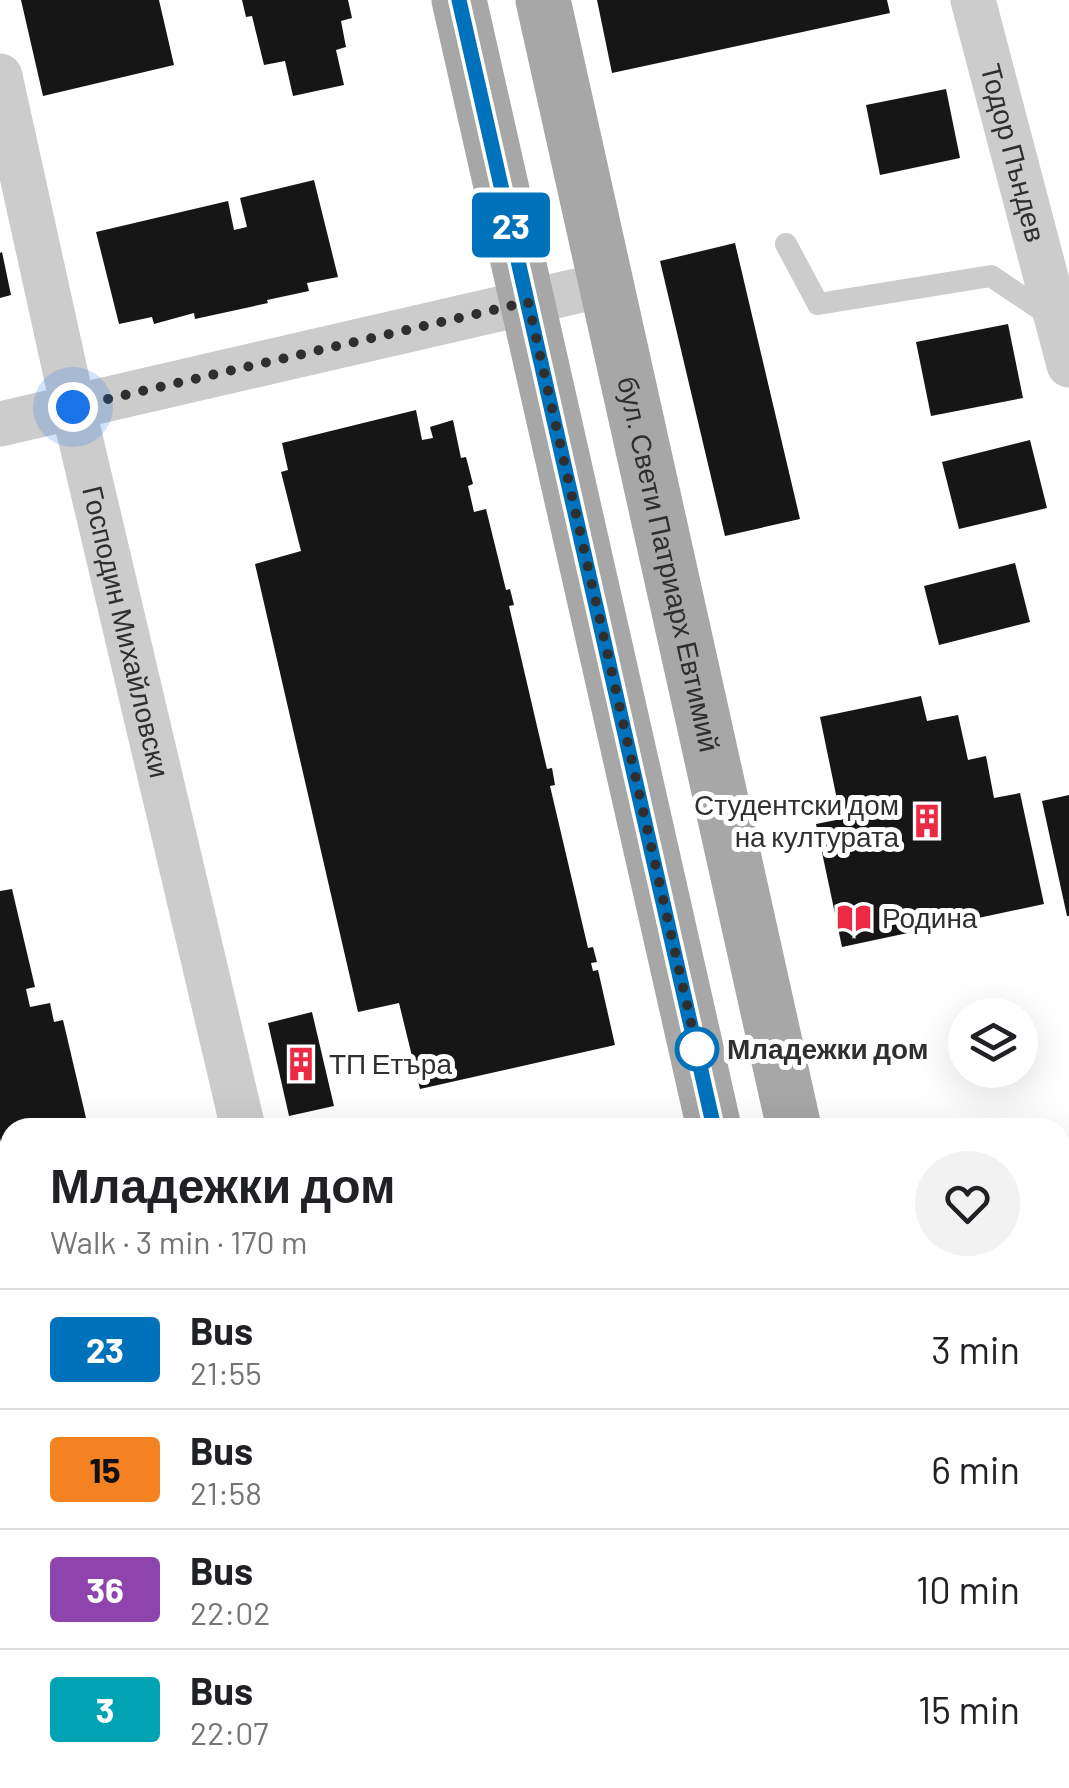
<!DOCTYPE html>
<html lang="en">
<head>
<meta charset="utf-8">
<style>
	:root { --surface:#fff; --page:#f2f2f2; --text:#202124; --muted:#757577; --line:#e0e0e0 }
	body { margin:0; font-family:Barlow,sans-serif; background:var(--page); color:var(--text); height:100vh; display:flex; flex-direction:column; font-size:38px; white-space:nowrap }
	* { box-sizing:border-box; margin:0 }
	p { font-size:32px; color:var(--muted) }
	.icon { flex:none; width:55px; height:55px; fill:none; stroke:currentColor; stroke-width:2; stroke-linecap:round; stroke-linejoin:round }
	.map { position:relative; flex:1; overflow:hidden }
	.side { position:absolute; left:0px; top:1118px; width:1070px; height:672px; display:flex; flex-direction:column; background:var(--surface); border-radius:30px 30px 0 0; box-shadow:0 10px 40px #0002 }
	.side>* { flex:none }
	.badge { padding:0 20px; border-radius:8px; font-size:35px; line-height:65px }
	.fabs { position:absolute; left:948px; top:998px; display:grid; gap:20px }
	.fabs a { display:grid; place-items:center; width:90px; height:90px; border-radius:50%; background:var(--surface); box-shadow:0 10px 40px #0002; font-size:50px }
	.you { position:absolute; width:50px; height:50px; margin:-25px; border:8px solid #fff; border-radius:50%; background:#1a73e8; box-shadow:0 0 0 15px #1a73e833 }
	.map>.badge { position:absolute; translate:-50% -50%; box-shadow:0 0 0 5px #fff }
	.round { display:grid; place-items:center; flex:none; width:105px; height:105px; border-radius:52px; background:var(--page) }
	.overview { display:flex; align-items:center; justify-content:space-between; height:170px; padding:0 50px }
	h1 { font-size:48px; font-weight:700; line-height:75px }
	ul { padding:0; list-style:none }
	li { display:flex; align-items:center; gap:30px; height:120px; padding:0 50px; border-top:2px solid var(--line) }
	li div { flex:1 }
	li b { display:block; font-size:38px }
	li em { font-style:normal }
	li .badge { min-width:110px; font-weight:700; text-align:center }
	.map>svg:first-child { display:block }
	.building { fill:#161616 }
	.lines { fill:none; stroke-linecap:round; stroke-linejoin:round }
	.service { stroke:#ccc; stroke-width:22 }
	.minor { stroke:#ccc; stroke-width:45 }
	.tertiary { stroke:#ccc; stroke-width:55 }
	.primary { stroke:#a7a7a7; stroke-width:55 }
	.line-casing { stroke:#fff; stroke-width:22 }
	.line { stroke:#0072bc; stroke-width:15 }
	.walk { stroke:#2f2f2f; stroke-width:10; stroke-dasharray:0 18 }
	.stop-dot { fill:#fff; stroke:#0072bc; stroke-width:5 }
	.labels { text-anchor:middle; stroke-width:10; stroke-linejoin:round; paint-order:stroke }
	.street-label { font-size:28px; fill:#2f2f2f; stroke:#fff }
	.poi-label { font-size:28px; fill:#2f2f2f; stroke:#fff; text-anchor:start }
	.stop-label { font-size:28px; font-weight:bold; fill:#2f2f2f; stroke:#fff; text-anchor:start }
</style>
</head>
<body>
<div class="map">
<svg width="1069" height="1788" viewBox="0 0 1069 1788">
	<rect width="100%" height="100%" fill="#fff"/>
	<!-- building -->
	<path class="building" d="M21,0h138l15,65 -131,31z
		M242,0h106l4,18 -11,3 5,26 -10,3 8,35 -51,11 -8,-35 -21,4 -12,-49 -6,1z
		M597,0h290l3,13 -278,60z
		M946,89l14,69 -80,17 -14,-70z
		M314,180l24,97 -31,6 2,8 -42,9 1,3 -73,16 -1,-6 -40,11 -2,-7 -33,7 -23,-92 132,-31 6,29 13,-3 -7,-29z
		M735,243l65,276 -75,17 -65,-275z
		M2,252l9,43 -11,3v-45z
		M1008,324l15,74 -92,18 -15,-74z
		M416,410l6,30 11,-2 -3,-11 23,-7 8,38 5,-1 7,27 -5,2 6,26 12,-3 20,81 4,-1 4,16 -5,1 38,163 5,-1 3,17 -5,1 38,162 5,-1 4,15 -6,1 2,8 5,-1 17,75 -195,44 -21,-86 -41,9 -103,-448 46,-13 -20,-79 7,-2 -6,-27z
		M1030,440l17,68 -88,21 -17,-67z
		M1015,563l15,59 -91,23 -15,-59z
		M921,696l6,25 31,-6 10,45 18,-4 8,42 26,-5 24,111 -202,43 -26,-123 25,-5 -21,-102z
		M1069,795v121h-2l-25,-115z
		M12,889l23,98 -9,2 4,18 20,-4 4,19 9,-2 23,98 -9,2 1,8h-68l-2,46 -8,-36v-247z
		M312,1012l22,94 -45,10 -21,-93z
		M10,1176v38l-2,1 -8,-37z
		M1069,1359v103l-9,2v-103z
		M10,1527v107l-10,2v-107z
		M1060,1647l9,31v38l-9,3z
		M10,1696v84h105l2,8h-117v-90z
		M1069,1776v12h-44v-1z
		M429,1780h132l2,8h-132z
		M630,1780h29v1l-9,3 1,4h-19z
		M742,1780h88l2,8h-88z"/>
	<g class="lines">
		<!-- service -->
		<path class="service" d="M786,244l32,60 173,-28 61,41"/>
		<!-- minor -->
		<g class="minor">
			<path id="s1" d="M973,0l96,365"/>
			<path id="s2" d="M0,76l73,331 170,721"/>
			<path d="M0,424l607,-140"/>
			<path d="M395,1780l2,8"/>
		</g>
		<!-- tertiary -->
		<path class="tertiary" d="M1060,1225l9,-2
			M0,1471l10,-2"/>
		<!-- primary -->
		<g class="primary">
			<path d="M459,0l255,1128"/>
			<path id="s3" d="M543,0l251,1128"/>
			<path d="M871,1780l2,8"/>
			<path d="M950,1780l2,8"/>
		</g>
	</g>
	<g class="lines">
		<!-- line casing -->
		<g class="line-casing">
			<path id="line" d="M459,0l255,1128"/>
		</g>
		<!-- line -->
		<use href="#line" class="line"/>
		<!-- walk -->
		<path class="walk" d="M73,407l455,-105 169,747"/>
	</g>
	<!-- icons -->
	<defs>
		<g id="building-bare" transform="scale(2.7)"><path d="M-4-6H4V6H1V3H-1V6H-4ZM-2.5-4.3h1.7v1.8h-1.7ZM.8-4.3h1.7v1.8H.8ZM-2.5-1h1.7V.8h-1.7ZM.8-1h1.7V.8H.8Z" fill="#ed2a43" stroke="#fff" stroke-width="2.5" paint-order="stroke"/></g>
		<g id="library-bare" transform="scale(2.7)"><path d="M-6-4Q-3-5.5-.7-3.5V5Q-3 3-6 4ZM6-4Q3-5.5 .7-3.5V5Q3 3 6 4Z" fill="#ed2a43" stroke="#fff" stroke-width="2.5" paint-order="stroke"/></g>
	</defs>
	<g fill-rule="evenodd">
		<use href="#building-bare" x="927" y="821"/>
		<use href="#library-bare" x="854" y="918"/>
		<use href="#building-bare" x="301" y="1064"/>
	</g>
	<!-- markers -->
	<circle class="stop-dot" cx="697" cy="1049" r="20"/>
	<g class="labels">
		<!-- street labels -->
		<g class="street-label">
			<text dy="10" stroke="none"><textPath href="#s1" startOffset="158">Тодор Пъндев</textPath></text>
			<text dy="10" stroke="none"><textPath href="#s3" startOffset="578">бул. Свети Патриарх Евтимий</textPath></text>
			<text dy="10" stroke="none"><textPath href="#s2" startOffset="570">Господин Михайловски</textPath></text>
		</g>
		<!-- poi labels -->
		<g class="poi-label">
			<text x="899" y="815" text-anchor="end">Студентски дом<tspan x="899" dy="32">на културата</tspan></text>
			<text x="882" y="928">Родина</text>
			<text x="329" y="1074">ТП Етъра</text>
		</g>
		<!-- stop labels -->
		<g class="stop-label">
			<text x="727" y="1059">Младежки дом</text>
		</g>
	</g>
</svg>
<div class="fabs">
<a><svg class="icon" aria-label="layers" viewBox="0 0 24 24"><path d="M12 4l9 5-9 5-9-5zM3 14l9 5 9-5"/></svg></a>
</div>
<div class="you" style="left:73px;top:407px"></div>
<b class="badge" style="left:511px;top:225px;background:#0072bc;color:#fff">23</b>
<section class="side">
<div class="overview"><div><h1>Младежки дом</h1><p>Walk · 3 min · 170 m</p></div><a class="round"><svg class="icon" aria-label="heart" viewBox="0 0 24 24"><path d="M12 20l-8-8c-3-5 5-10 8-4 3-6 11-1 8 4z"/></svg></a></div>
<ul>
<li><span class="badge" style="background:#0072bc;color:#fff">23</span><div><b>Bus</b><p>21:55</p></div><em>3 min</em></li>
<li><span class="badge" style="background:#f58220;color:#111">15</span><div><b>Bus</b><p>21:58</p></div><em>6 min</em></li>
<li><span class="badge" style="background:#8e44ad;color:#fff">36</span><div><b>Bus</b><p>22:02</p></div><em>10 min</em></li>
<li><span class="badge" style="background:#00a3b4;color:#fff">3</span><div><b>Bus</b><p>22:07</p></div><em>15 min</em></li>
</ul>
</section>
</div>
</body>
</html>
